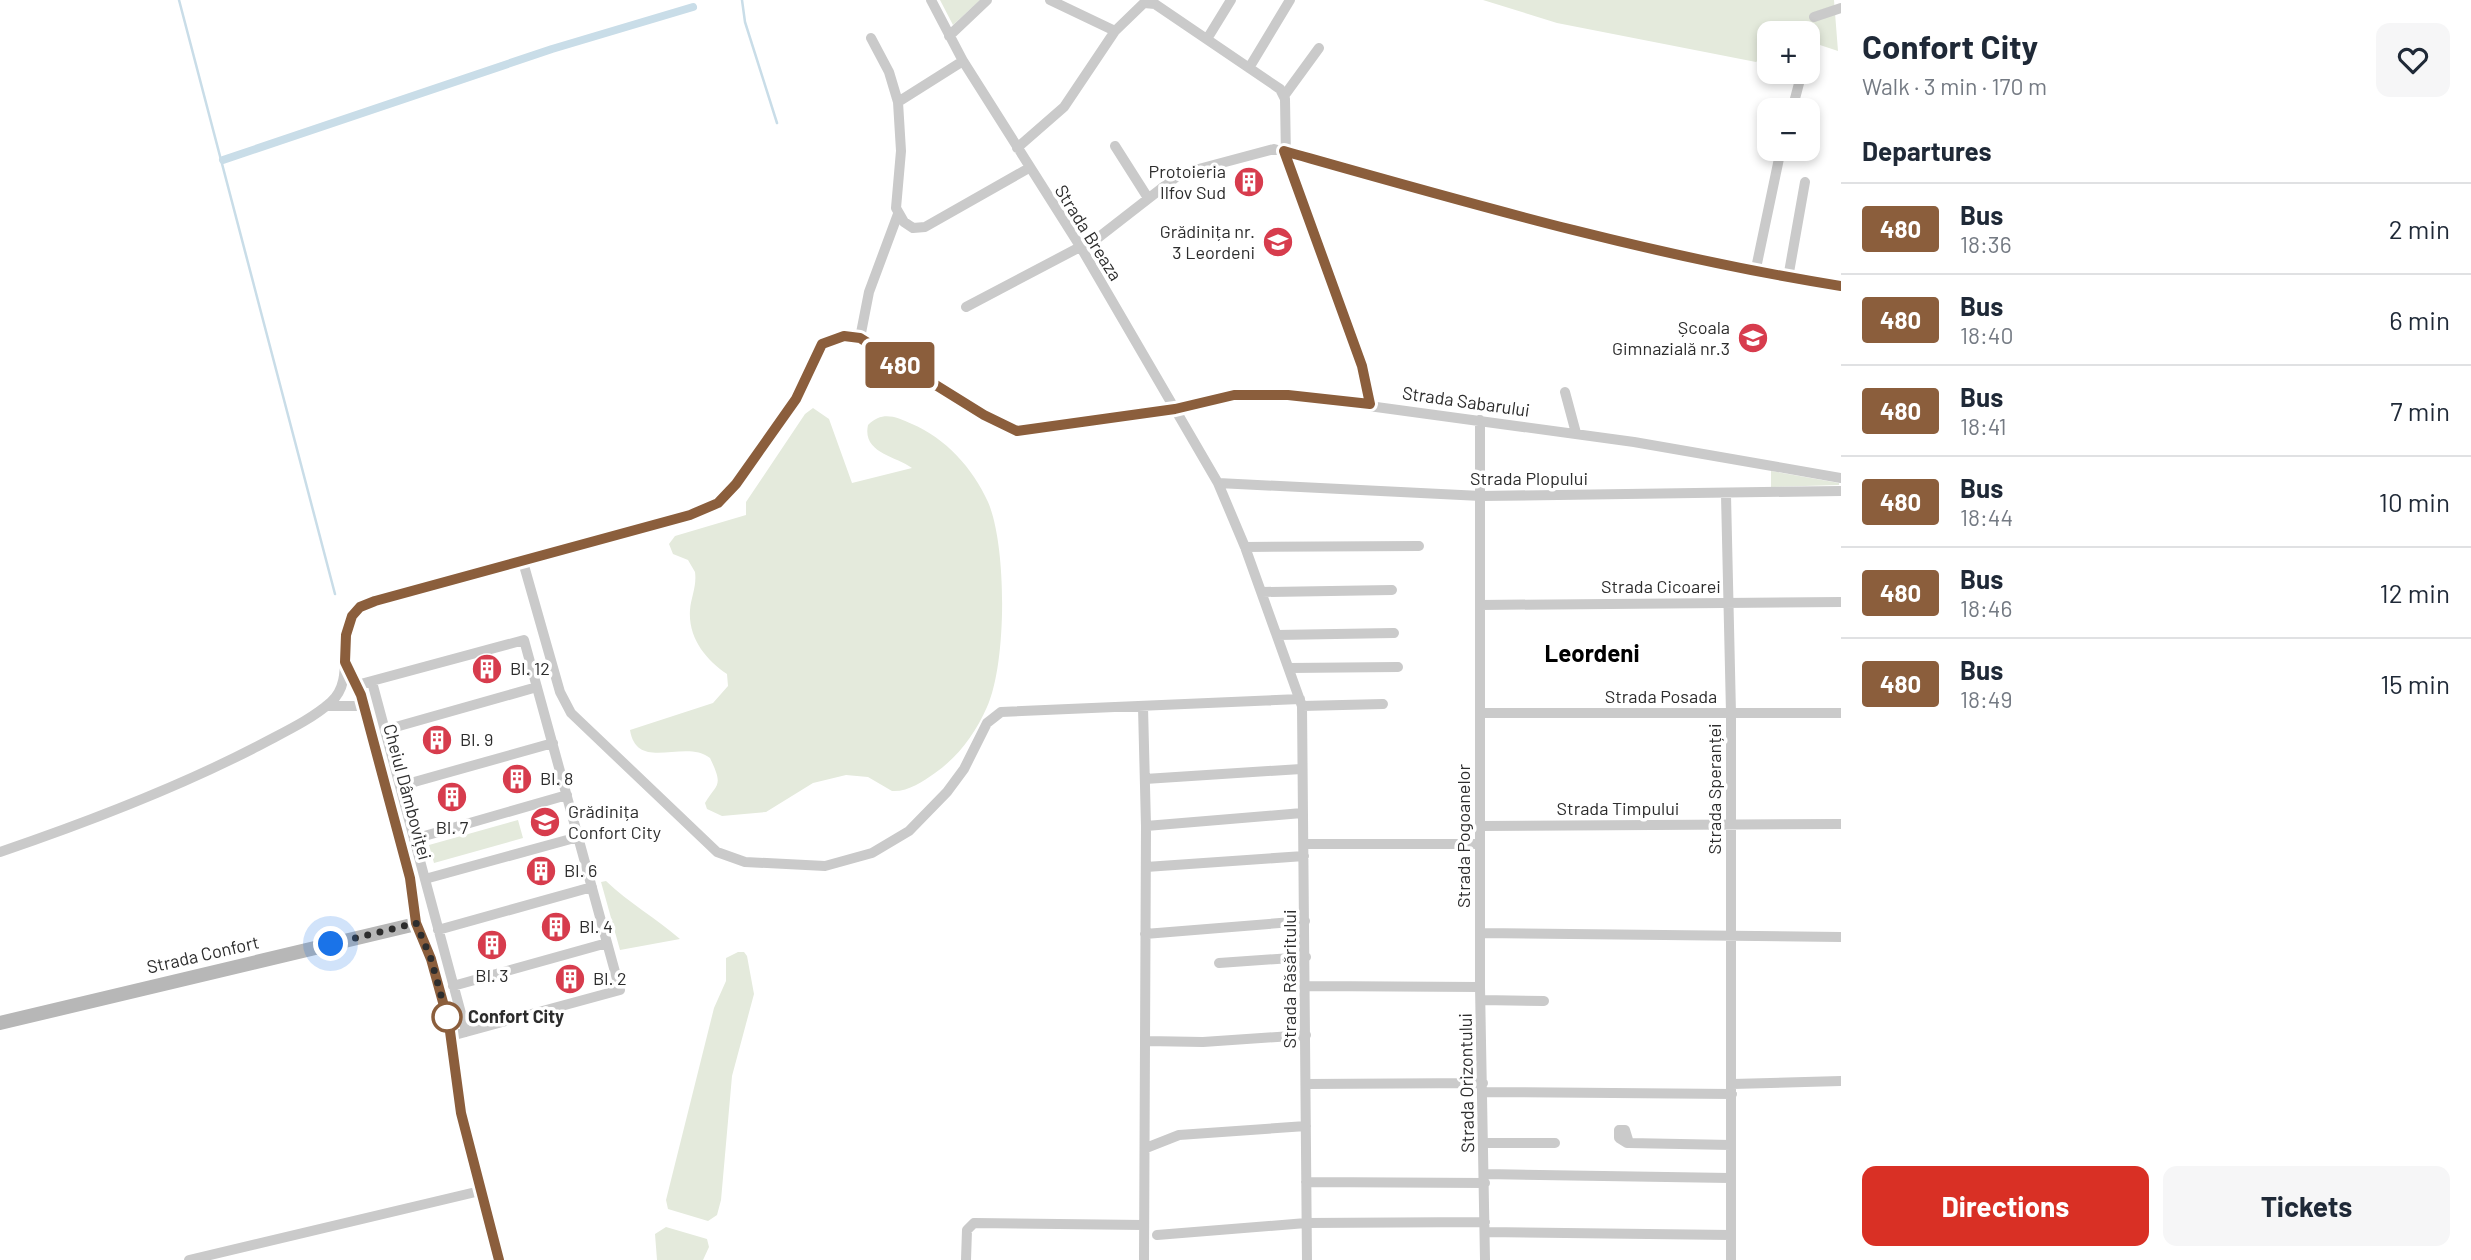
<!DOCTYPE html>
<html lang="en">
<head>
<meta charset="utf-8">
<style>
	:root { --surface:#fff; --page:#f6f6f7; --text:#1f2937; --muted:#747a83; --line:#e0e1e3; --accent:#d93025 }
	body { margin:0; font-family:Barlow,sans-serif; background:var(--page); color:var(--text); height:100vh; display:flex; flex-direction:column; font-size:26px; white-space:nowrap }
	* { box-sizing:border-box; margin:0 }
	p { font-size:23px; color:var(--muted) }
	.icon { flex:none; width:38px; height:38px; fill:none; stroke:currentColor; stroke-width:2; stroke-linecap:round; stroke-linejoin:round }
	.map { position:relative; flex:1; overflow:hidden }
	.panel { display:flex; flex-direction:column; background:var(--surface); width:630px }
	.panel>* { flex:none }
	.badge { padding:0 14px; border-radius:5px; font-size:24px; line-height:46px }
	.controls { position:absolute; left:1757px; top:21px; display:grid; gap:14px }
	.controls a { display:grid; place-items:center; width:63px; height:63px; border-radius:14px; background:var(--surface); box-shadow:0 4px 10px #0003; font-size:35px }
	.you { position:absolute; width:35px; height:35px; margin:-18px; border:5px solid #fff; border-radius:50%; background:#1a73e8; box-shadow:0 0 0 10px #1a73e833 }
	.map>.badge { position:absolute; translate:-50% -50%; box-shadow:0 0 0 4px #fff }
	h2 { padding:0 21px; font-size:26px; line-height:63px }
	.round { display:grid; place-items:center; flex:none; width:74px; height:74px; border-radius:14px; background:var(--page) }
	.head { display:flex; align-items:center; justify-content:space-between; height:119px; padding:0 21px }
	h1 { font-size:33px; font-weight:700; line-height:52px }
	.button { display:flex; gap:14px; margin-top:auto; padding:14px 21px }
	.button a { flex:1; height:80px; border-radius:14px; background:var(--accent); color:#fff; font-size:28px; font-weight:700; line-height:80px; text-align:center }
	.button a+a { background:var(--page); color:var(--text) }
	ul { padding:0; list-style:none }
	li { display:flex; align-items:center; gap:21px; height:91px; padding:0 21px; border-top:2px solid var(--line) }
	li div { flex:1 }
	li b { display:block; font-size:26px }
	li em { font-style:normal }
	li .badge { min-width:77px; font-weight:700; text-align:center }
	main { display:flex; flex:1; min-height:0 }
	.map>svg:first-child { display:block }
	.green { fill:#e4eadc }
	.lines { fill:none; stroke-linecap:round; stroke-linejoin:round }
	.stream { stroke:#c9dde8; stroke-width:2.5 }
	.canal { stroke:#c9dde8; stroke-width:8 }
	.street { stroke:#cacaca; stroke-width:10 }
	.secondary { stroke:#b7b7b7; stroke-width:14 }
	.line-casing { stroke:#fff; stroke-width:16 }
	.line { stroke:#8b5e3c; stroke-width:10 }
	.walk { stroke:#2d2d2d; stroke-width:7; stroke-dasharray:0 12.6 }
	.stop-dot { fill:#fff; stroke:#8b5e3c; stroke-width:3.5 }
	.labels { text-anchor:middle; stroke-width:7; stroke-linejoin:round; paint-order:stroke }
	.poi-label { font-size:18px; fill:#2d2d2d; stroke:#fff; text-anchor:start }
	.street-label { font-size:18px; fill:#2d2d2d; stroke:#fff }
	.stop-label { font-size:18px; font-weight:bold; fill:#2d2d2d; stroke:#fff; text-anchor:start }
	.district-label { font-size:24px; font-weight:bold; fill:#000; stroke:#fff }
</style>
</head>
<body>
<main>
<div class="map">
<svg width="1841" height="1260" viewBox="0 0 1841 1260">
	<rect width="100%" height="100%" fill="#fff"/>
	<!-- green -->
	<path class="green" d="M940,0h40l-27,25z
		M1483,0h351l4,51 -30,-10v-8h-39v17l-13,12 -199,-39z
		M813,408l16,11 23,64 60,-15c-17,-12 -50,-15 -44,-43 14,-14 27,-9 44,-1 33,14 61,44 76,78 19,44 19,161 -1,205 -12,27 -28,49 -52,66 -13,9 -27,19 -43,18l-24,-14 -22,-2 -33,8 -47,29 -44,4 -15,-7 -2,-6c12,-20 19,-16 5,-45 -25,-20 -73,15 -80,-28l83,-27 15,-17 -1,-12c-21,-14 -39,-36 -37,-64 1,-13 7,-24 5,-38l-7,-12 -15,-6 -4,-10 6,-8 71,-21v-13l59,-88z
		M1771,471l68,12v2l-68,2z
		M518,820l5,18 -89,25 -5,-18z
		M606,881c23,22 50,37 74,58l-60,11 -19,-68z
		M738,952h6l3,4 7,38 -22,82 -11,124 -4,15 -9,6 -40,-12 -2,-9 48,-192 12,-27v-23z
		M666,1227l41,12 2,8 -6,13h-46l-2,-26z"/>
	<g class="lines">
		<!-- stream -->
		<path class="stream" d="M179,0l156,594
			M742,0l3,22 32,101"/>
		<!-- canal -->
		<path class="canal" d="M223,160l329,-111 141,-42"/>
		<!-- street -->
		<path class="street" d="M931,0l32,61 117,185 138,237 27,64 57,159 5,554
			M1050,0l65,31
			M1814,17l27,-9
			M949,36l38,-36
			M871,38l18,34 9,30
			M1207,39l24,-39
			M1808,53l1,-4
			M963,61l-65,41 3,49 -5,57 8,14 9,6 12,-1 104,-59
			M1249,68l41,-68
			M1284,96l35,-48
			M1792,110l10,-38
			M1115,146l33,52
			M1017,148l47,-41 51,-76 29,-28 11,1 125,85 5,10 1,60 76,207 8,38
			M1755,273l26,-124
			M1788,278l17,-96
			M966,307l133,-70 81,-63 94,-25 359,97 83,19 125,21
			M860,338l9,-46 29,-78
			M1565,392l11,41
			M1480,420v567l5,273
			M1218,483l263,13 360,-5
			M1726,495l5,218v547
			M1245,547l174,-1
			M523,562l37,130 11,21 146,139 28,10 80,4 47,-13 37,-22 38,-39 17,-23 23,-46 14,-11 299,-13
			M1262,592l130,-2
			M1480,605l361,-3
			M1277,635l117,-2
			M347,665l14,30 49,184 6,45
			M1289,668l109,-1
			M372,682l94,350
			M357,685l167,-45 96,350 -169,46
			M326,706h38
			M1302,706l81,-2
			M1143,707l3,119 -2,434
			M1480,713h361
			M385,730l152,-43
			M1145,779l156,-10
			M400,786l153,-43
			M1146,826l156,-13
			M1480,826l361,-2
			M414,839l153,-44
			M1304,844h176
			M0,852c88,-30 175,-63 258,-106 24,-13 53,-26 73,-44 29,-26 -2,-76 33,-97l326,-90 28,-12 18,-19 60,-85 26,-55 22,-8 16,2 124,77 33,16 158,-22 49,-13 64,-1 346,47 207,36
			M1146,867l158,-11
			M425,879l153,-42
			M438,930l154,-43
			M1480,933l361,4
			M1145,934l160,-13
			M1219,963l87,-6
			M453,986l154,-43
			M1306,986l174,1
			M1481,1000l63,1
			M1146,1041l57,1 103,-7
			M1306,1084l177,-1
			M1732,1084l109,-3
			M1483,1092l249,2
			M1485,1143h70
			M1627,1143l-8,-5v-8h6l4,13 102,2
			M1146,1148l33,-13 127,-9
			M1485,1174l245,4
			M1306,1182l179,1
			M1485,1232l246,3
			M1157,1235l149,-12 179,-1
			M189,1260l291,-69
			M966,1260l1,-30 7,-7 169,2"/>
		<!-- secondary -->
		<path class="secondary" d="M0,1023l416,-99 15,35 18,65 12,89 38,147"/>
	</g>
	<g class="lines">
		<!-- line casing -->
		<g class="line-casing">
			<path id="line" d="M499,1260l-38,-147 -12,-89 -18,-65 -15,-36 -6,-45 -49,-183 -16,-33 1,-27 6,-19 8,-9 15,-6 315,-86 28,-12 18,-19 60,-85 26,-55 22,-8 16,2 124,77 33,16 158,-22 59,-14h54l82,9 -8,-38 -78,-215c184,52 367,105 557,135"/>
		</g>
		<!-- line -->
		<use href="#line" class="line"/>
		<!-- walk -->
		<path class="walk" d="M331,944l85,-21 15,36 18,65 -2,-7"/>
	</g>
	<!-- icons -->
	<defs>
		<g id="building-disc" transform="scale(1.575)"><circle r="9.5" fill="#d73c4d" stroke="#fff"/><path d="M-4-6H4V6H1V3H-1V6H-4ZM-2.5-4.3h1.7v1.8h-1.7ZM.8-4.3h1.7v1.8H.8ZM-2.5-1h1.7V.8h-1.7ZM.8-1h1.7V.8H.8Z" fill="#fff"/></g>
		<g id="school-disc" transform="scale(1.575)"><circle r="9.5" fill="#d73c4d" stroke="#fff"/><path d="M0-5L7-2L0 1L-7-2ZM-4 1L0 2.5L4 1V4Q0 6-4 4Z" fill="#fff"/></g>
	</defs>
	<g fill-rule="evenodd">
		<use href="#building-disc" x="1249" y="182"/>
		<use href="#school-disc" x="1278" y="242"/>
		<use href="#school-disc" x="1753" y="338"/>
		<use href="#building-disc" x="487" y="669"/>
		<use href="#building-disc" x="437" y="740"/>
		<use href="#building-disc" x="517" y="779"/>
		<use href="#building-disc" x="452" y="797"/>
		<use href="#school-disc" x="545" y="822"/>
		<use href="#building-disc" x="541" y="871"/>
		<use href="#building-disc" x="556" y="927"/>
		<use href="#building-disc" x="492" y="945"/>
		<use href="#building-disc" x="570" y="979"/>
	</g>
	<!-- markers -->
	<circle class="stop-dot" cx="447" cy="1017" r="14"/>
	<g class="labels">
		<!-- poi labels -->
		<g class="poi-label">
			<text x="1226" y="178" text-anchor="end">Protoieria<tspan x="1226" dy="21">Ilfov Sud</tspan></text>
			<text x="1255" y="238" text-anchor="end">Grădinița nr.<tspan x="1255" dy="21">3 Leordeni</tspan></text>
			<text x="1730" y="334" text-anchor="end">Școala<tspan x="1730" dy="21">Gimnazială nr.3</tspan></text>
			<text x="510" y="675">Bl. 12</text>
			<text x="460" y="746">Bl. 9</text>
			<text x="540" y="785">Bl. 8</text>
			<text x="568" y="818">Grădinița<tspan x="568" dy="21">Confort City</tspan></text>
			<text x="452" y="834" text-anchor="middle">Bl. 7</text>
			<text x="564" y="877">Bl. 6</text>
			<text x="579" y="933">Bl. 4</text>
			<text x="492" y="982" text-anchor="middle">Bl. 3</text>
			<text x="593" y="985">Bl. 2</text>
		</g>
		<!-- street labels -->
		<g class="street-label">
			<text transform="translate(1088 233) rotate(58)" y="6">Strada Breaza</text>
			<text transform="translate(1466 402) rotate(8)" y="6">Strada Sabarului</text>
			<text x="1529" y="485">Strada Plopului</text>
			<text x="1661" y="593">Strada Cicoarei</text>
			<text x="1661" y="703">Strada Posada</text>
			<text transform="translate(1715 789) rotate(-90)" y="6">Strada Speranței</text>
			<text transform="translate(407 792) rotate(75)" y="6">Cheiul Dâmboviței</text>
			<text x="1618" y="815">Strada Timpului</text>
			<text transform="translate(1464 836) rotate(-90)" y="6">Strada Pogoanelor</text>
			<text transform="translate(203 955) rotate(-13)" y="6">Strada Confort</text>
			<text transform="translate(1290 979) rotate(-90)" y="6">Strada Răsăritului</text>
			<text transform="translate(1467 1083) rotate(-91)" y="6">Strada Orizontului</text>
		</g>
		<!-- stop labels -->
		<g class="stop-label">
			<text x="468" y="1023">Confort City</text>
		</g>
		<!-- district labels -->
		<g class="district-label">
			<text x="1592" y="662">Leordeni</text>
		</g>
	</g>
</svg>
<div class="controls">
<a>+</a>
<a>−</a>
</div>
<div class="you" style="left:331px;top:944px"></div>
<b class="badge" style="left:900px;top:365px;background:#8b5e3c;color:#fff">480</b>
</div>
<section class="panel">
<div class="head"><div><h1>Confort City</h1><p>Walk · 3 min · 170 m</p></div><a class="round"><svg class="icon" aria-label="heart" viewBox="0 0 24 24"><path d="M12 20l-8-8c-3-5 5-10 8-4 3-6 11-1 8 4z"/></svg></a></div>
<h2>Departures</h2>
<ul>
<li><span class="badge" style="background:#8b5e3c;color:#fff">480</span><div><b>Bus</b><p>18:36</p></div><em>2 min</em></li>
<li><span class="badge" style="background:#8b5e3c;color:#fff">480</span><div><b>Bus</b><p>18:40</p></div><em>6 min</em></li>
<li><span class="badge" style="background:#8b5e3c;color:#fff">480</span><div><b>Bus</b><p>18:41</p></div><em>7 min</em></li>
<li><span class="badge" style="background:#8b5e3c;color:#fff">480</span><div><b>Bus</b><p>18:44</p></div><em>10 min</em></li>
<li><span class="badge" style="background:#8b5e3c;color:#fff">480</span><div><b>Bus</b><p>18:46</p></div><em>12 min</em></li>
<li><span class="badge" style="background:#8b5e3c;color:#fff">480</span><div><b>Bus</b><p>18:49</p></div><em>15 min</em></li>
</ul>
<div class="button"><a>Directions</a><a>Tickets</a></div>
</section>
</main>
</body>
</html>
